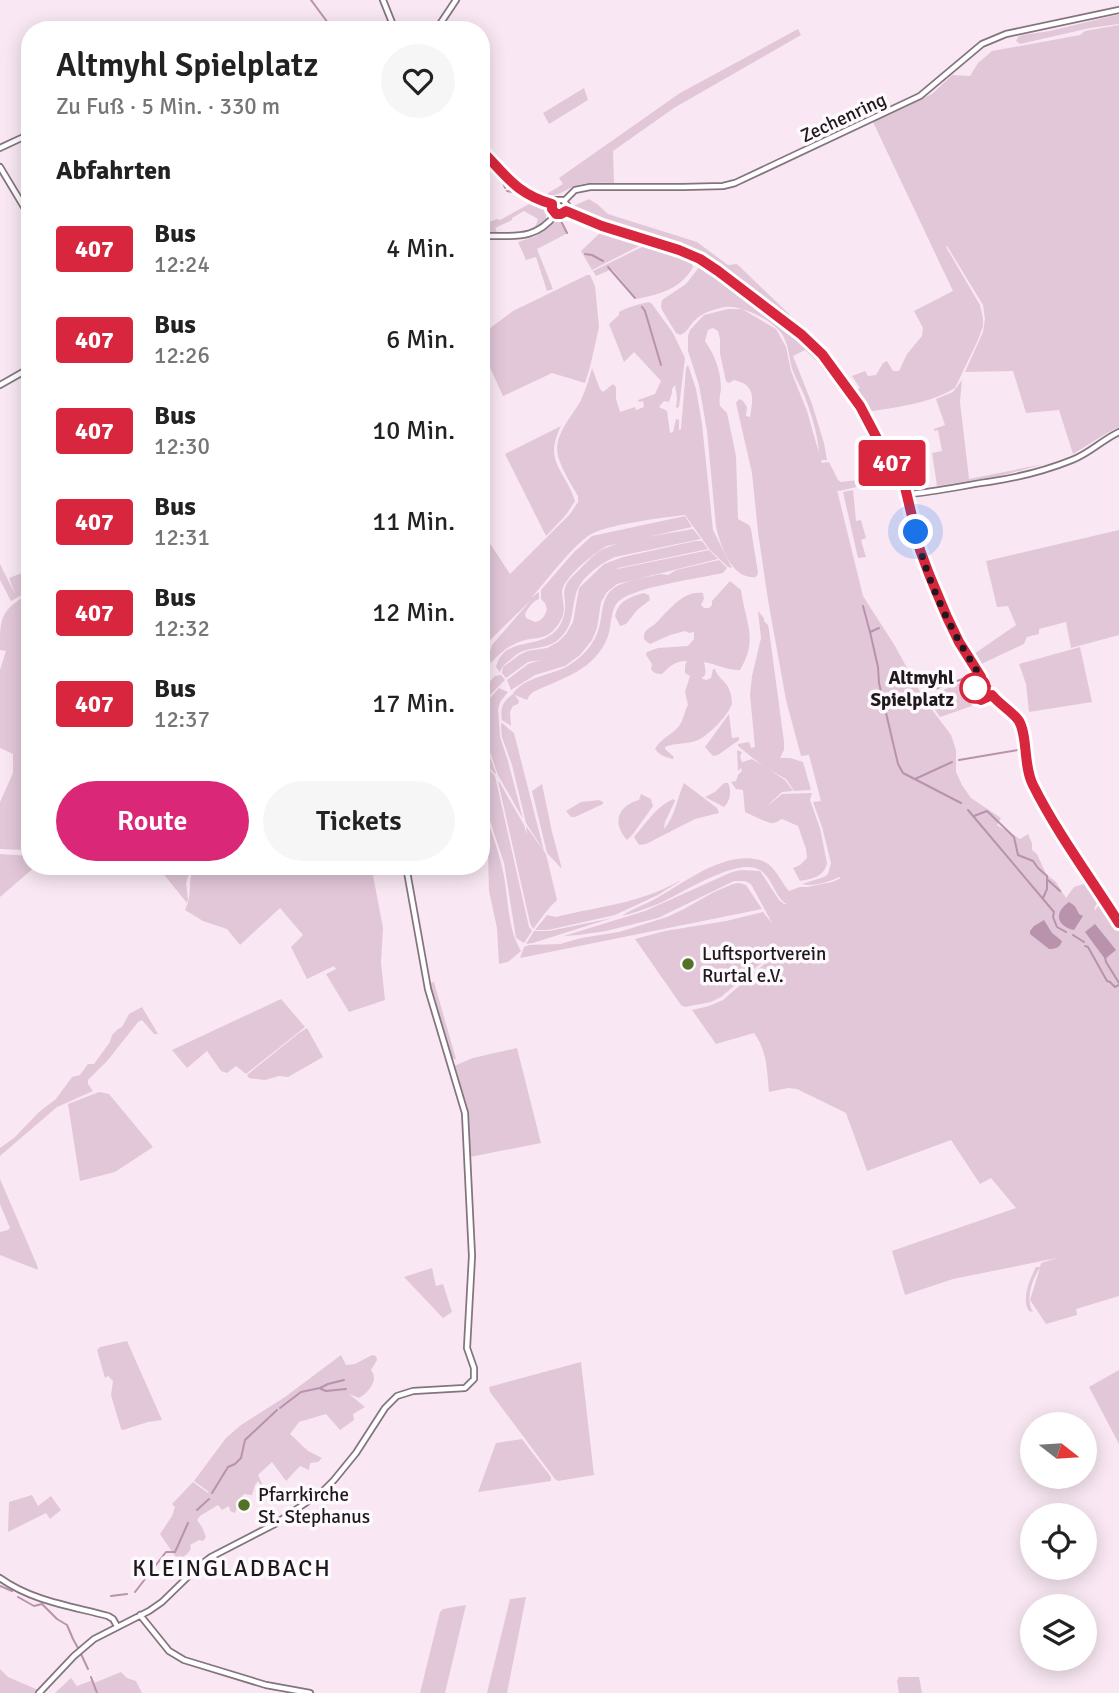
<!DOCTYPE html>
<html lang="de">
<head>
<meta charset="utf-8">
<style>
	:root { --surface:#fff; --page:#f6f6f6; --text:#222; --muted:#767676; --accent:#db2777 }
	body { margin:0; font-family:Signika,sans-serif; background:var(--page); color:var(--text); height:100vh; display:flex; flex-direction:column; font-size:26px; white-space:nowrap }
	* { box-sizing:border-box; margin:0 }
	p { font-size:23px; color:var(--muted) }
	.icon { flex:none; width:38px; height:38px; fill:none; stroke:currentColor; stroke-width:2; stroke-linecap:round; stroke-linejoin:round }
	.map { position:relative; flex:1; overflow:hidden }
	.details { position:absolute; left:21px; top:21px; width:469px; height:854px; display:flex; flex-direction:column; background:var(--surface); border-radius:28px; box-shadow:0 4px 18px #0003 }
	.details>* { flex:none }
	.badge { padding:0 14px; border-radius:5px; font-size:24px; line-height:46px }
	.needle { width:46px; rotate:107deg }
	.fabs { position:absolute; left:1020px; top:1412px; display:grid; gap:14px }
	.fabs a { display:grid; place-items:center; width:77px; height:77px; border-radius:50%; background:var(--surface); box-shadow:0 4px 18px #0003; font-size:35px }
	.you { position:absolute; width:35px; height:35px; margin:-18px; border:5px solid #fff; border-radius:50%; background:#1a73e8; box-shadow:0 0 0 10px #1a73e833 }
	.map>.badge { position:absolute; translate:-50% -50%; box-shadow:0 0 0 4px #fff }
	h2 { padding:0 35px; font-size:26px; line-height:63px }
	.round { display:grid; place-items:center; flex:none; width:74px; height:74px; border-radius:37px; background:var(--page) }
	.summary { display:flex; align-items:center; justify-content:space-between; height:119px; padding:0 35px }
	h1 { font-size:33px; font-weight:600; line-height:52px }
	.action { display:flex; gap:14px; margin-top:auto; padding:14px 35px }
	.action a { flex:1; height:80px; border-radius:42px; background:var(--accent); color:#fff; font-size:28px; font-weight:600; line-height:80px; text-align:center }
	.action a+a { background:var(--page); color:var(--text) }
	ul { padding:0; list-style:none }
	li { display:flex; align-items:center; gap:21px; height:91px; padding:0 35px }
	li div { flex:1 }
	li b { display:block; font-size:26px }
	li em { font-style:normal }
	li .badge { min-width:77px; font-weight:700; text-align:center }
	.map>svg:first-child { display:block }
	.green { fill:#e2c7d9 }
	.water { fill:#b992ac }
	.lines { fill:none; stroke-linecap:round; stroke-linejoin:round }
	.stream { stroke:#b992ac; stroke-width:2 }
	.secondary-casing { stroke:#84747f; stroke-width:8 }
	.secondary { stroke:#fff; stroke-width:4.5 }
	.line-casing { stroke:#fff; stroke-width:16 }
	.line { stroke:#d7263d; stroke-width:10 }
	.walk { stroke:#1f191d; stroke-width:7; stroke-dasharray:0 12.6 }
	.stop-dot { fill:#fff; stroke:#d7263d; stroke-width:3.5 }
	.poi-dot { fill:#537228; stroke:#fdf9fc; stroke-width:2.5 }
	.labels { text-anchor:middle; stroke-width:7; stroke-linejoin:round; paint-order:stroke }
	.street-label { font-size:19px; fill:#1f191d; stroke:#fdf9fc }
	.stop-label { font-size:19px; font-weight:bold; fill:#1f191d; stroke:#fdf9fc; text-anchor:end }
	.poi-label { font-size:19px; fill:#1f191d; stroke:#fdf9fc; text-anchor:start }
	.quarter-label { font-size:23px; letter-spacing:2px; fill:#1f191d; stroke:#fdf9fc }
</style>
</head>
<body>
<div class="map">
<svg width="1119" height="1693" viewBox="0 0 1119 1693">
	<rect width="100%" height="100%" fill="#f9e8f3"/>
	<!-- green -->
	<path class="green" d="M1116,15h3v9l-29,4 -70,16 -4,-3 2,-4 4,-2 28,-4z
		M1119,25v402l-12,6 -34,21 -14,-44 -33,3 -13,-42 -48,1 18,-40 2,-13 -2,-14 -36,-59 -1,1 34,58 3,13v8l-5,14 -23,48c-26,16 -59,19 -88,24l-14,-20 7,-4 -8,-12 13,-5 3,5 8,-1 7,-12 4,-2 6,10h6l8,-17 15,-18 1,-8 -9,-17 39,-20 -80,-169 59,-28 20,-19 18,1 8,-13 14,-12 88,-16 5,-4z
		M798,29l3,6 -127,73 -61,43 1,32c-11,0 -24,-1 -36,2 -12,3 -19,13 -33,10l18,-11 -4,-6 121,-85z
		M584,88l4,12 -39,24 -6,-11z
		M589,199l8,5 11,10 89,28 31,23 9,-1 52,50 3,7 -59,-46 -12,-5 -7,-10 -57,-22 -67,-21 -17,-7 -2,-3z
		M531,203l16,8 -1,7 2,1 -16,12 -2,-1 6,-5 2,-6 -14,-8 -12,7v2l-17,8 2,4h6l-1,2 -21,-1v-8l16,-6 3,1z
		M559,219l3,2 6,12 -31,16 16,40 -6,2 -11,-34 -10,3 -8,-18 18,-6z
		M602,231l41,13 -51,26 -11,-19z
		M646,245l45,17 2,5c-12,22 -33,27 -56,32l-25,-30 -16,7 -3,-5z
		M700,266c25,19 50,37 75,56 21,16 39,30 55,52l-3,1 -10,-14 -12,-11 -12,6 19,48 12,39 3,17h-6l1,3 7,-1 9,18 3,2 40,-5 3,-3v-4l-12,-23h6l19,31 -58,13 -2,-1 26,106 32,50 29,53 27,36 5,15v22l6,13 9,13 30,20 -4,7 23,14 8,-5 4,9v7l5,4 9,20 10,8 10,16 8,-11 13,-4 12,16 -5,10 1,1 7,-9 17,30v365l-43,13 1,6 -31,9 -16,-24 10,-32c-8,11 -15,32 -7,44l-4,-1c-8,-11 1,-33 7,-44h4l1,-4 16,-5 -104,21 -48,16 -13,-44 124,-43 -25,-30 -11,6 -29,-44 -84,31 -21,-58 -49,-24 -9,-1 -19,4c-2,-21 -2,-42 -15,-59l-38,11 -24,-34 17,-4 14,-6 56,-49 11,14 -11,-17 -58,49 -10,5 -26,5 -4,-2 -46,-66 30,-8 61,-10 37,-9 9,11 -21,-39 -6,-3h-11l-76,37 -52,13 -27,4 -15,1 -23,7 104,-32 87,-39 9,-2 19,1 19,29 5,4h3c-12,-6 -14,-26 -27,-34 -22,-14 -79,24 -102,34 -11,4 -24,9 -36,12 9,-7 22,-11 33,-17 29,-16 69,-49 105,-39 15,4 20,21 29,31l11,-4h7l25,-5 9,-4 -2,-1c-10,5 -26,10 -37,7l22,-7 4,-3 3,-11 -9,-36 -9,-25 8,-1 -12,-46 -8,1 -15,-56 -18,-100 -10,-68 -6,-59 -16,-70 3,-4 4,2 4,6 -1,9 4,1c3,-19 6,-32 -16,-37l-5,3 -3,-2 -6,-27v-15l-2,-8 -5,-3 -5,2 -3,11c10,14 16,31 16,48 -1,6 -2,11 -1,17l7,7 9,43 2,63 11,6 2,4 7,44 -2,4c-24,3 -35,-30 -40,-50l-9,-96 -8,-46 -11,-34v-15l2,-6 14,-15 24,-6h14l34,20 10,18 5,24 16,40 12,42c-1,-17 -7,-37 -13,-53 -4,-12 -12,-23 -15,-35 -2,-11 -3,-21 -9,-31 -10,-14 -40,-29 -57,-27 -10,2 -22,5 -30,13 -6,6 -7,12 -15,15l-4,-2 -14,-23 -1,-4 1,-6 24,-16z
		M587,275h3l5,11 4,41 -9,40 -5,16 -33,-10 -49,23 -22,-48v-13l32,-24z
		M649,302l3,2 21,29 12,25 -6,49 -3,1 1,-10 -2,-13 -3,4v4l-3,9 -5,-1 -5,6 8,4 3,22 3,-1 3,-13 3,1v10l2,-1 5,-61 2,-3 8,24 6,35 11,106 19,38 -4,-1 -18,-17 -25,-35c-23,3 -79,9 -97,21 -18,13 -41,44 -56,61l7,-5v7c-6,2 -11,9 -14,15l1,4 9,4c7,-1 10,-6 12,-13l-2,-6 -4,-4v-9l33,-38 18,-16 93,-20 7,11 -85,19c-12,6 -43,31 -45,45 0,2 1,8 1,11 3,12 -2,20 -10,29 -9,9 -20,6 -31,10 -13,4 -22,12 -31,22l-2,-8 3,-10 39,-45 -50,49v-132l8,25 21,32 60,-60 8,-12v-6c-7,-12 -16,-26 -20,-40 -5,-21 14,-39 23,-56 5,-11 8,-21 11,-32l8,21 3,3 10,-8 3,3v12l4,13 15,-5 1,3 8,-3 -1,-6 -4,1 -1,-2 17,-6 6,-13 -27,-29 -10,10 -15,-38 10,-9v-3c9,-5 19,-8 30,-10z
		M962,380l-2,22 9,77 75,-15 -44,12 -63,10 -5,-33 10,-2 -4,-21 -4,1v-2l11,-4 -9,-26 17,-7z
		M561,426c-18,37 4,43 14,75l-9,14 -20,21 -41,-82z
		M853,490l3,31 5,-1 5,18 -5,2 5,17 -8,1 -15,-66z
		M693,529l8,10 -86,18c-14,6 -35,21 -39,37 -5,17 -2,32 -17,45 -12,11 -27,7 -40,14 -4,2 -6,5 -9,7 -5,4 -8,6 -10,12l-4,-5c8,-29 35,-19 53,-31 11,-6 17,-20 16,-32 0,-6 -2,-10 0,-16 2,-7 8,-12 13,-17 6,-6 13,-14 20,-19 15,-11 73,-19 95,-23z
		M1119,530v105l-48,13 -5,-26 -27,7v5l-12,3 -3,7 -47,22 -6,-10 45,-31 -8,-19 -11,1 -11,-46z
		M695,541h7l6,8 -90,19 -6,4 5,-3 92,-19 9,9 -101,25 -10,8 -6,10 -4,26 -5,12 -12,15 -15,11 -30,9 -24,15 -4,-10 21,-16 13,-4 -13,2 -22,16 -4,-5 1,-6 16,-12 8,-4 20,-3 11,-6 8,-8 7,-12 6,-34 25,-24 19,-7z
		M719,560l8,8 -4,5c-22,5 -89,14 -104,28 -9,8 -7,24 -11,35 -13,35 -46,42 -75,56l-4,4 -2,4 -12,-5 4,6 -1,3 -5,2 -3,6 1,14 -9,-6c-2,-12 1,-19 11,-26l1,1 -1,-2c15,-19 44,-17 62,-32 10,-7 19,-18 23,-30 6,-16 1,-37 21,-46 13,-6 29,-8 42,-11l7,1 8,-5z
		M0,564l15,30 -6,-16 21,-8v23h-4l-15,8 -11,-21z
		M730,581l11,9c4,32 18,48 -1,80 -11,1 -24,-6 -36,-8 1,6 4,14 -3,16l5,2 5,-2 2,-9h2c3,10 13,13 15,23 1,2 2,9 2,11 -2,11 -24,33 -34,37 -11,5 -22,2 -33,7v2l9,8 -1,2c-6,-1 -14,-4 -18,-10 6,-11 17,-14 24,-23 5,-6 5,-15 9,-21l-3,-13 5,-16 -5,-3v-7l2,-5c-11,-1 -18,6 -25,13 -5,0 -9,-1 -11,-5l1,-5 -6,-9 1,-3 11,-4 30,-2 6,-7v-7l-5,1 -4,-2 -15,4 -20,9c-4,-3 -7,-4 -6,-9 1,-6 8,-8 12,-12 13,-13 27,-33 47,-30l1,6 -3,6 3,3h5l3,-3v-4z
		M643,593l6,2 1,5 -13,10 -11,14 -6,2 -5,-10c4,-16 14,-18 28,-23z
		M26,595h4v259l-3,-4 -27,-1v-47l13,-29v-19l-13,-6v-78l6,-19 -6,-1c0,-32 0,-38 26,-55z
		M758,611l6,7v3l4,4 1,5 15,112v8l-4,8h10l13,4 8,28 -17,1 -8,-12 -22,-12 -26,-21v-2l11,-2 2,6 4,-1 -5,-52 2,-19 9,-38z
		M1080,647l12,55 -63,10 -3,-28 -7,-20z
		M501,675l4,5 -16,16 -3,8 -1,40 11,29 -1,1 -14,-15v-68l14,-15z
		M965,681l5,8 -1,6 3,11 -32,11 -14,-20z
		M499,688l9,4 -8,10 -2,7 2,28 8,24 15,58 -25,-44 -9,-26 -1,-45 2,-6z
		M729,714l3,24 7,-1v3l-21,15 -5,1 -8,-9z
		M502,723l12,10 30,118 -18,-28 -14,-58 -10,-28 -1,-12z
		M737,750l5,2 -2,5 2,5 10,-3 33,21 8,11 -11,1 -17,16 17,-14 30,-1 -2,7 10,28 7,35c-3,14 -15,16 -27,18l-7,-13 7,-3 7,-7 -1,-9 -8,-23 -16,-7c-4,2 -7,5 -11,4 -3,0 -22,-9 -26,-11l-2,-22 -7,-1 -5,-7 5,-1 2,-6 4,-4 -1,-3 -3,3z
		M481,761l14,15 34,151 3,4 -8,12 -8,-5 -12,-75 -23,-70z
		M498,781l2,2 24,42 3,10 -1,-9 20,28 11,46c-10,9 -15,18 -24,29l-3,-6z
		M684,783l33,25 2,5 -24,6 -49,25 -7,1 -5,-8c12,-14 22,-30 39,-38l2,2 -10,21 -1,7c11,-12 13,-31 20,-46z
		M724,783h4c4,7 2,19 -4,24l-19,-10 10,-5z
		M542,784l10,48 10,37 -15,-16 -15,-62z
		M641,794l10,5 2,7 -20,28 -6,6c-15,-17 -10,-34 12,-40z
		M481,799c6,23 16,45 21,68 7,27 4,59 19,84l-13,11 -9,2 -2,-36 -8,-37 -1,-39 -7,-16z
		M599,800l4,2v2l-28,13h-4l-5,-6 15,-9z
		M0,854l30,2v10h6l-36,31z
		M157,866h34l-5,17 2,16 -1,4z
		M194,866h113l3,5 -1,-5h93v3l-29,6 10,53 -2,35 4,37 -36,12 -23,-38 10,-5 -2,-3 -27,13 -16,-32 12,-12 -23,-27 -40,37 -13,-16 -24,-8 -18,-11c8,-16 2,-26 9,-44z
		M679,881h1l-22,14 -43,20 -67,15h-13l12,-15 9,2c43,-11 83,-13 123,-36z
		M739,883l7,2 16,24 -242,49 4,-11 5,-2 31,-1 21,-6 38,-6 48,-15 17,-8 30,-17 19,-8z
		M612,918l-79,25 -7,1 8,-13h15z
		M434,982l22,77h-2l-4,-3 -20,-71v-2z
		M281,999l24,28 -59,47 -10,-8 -9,7 -6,-2 -14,-20 -20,17 -15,-18z
		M142,1007l16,27h-4l-12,-14 -4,2 -30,38 -20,20v4l5,7 -36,16 -57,49v-8l14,-10 25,-26 17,-13 16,-22 8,-2 8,-11h6l16,-22 2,-7 6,-6 4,-2 7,-13z
		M307,1028l16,29 -35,20 -9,-1 -14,4 -16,-2 -2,-3 52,-42z
		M517,1048l24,95 -71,14 -4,-49 -12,-42 19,-8z
		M99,1092l10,2 44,53 -38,25 -35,9 -12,-77z
		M0,1179l37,86 1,5 -38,-15v-23l8,-2 2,-2 -10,-24z
		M432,1268l4,18 7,-2 9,28 -9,6 -39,-41z
		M127,1341l35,79 -14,2 -25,8 -2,-1 -10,-34 2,-14 -5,-5 -3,2 -8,-28 3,-3z
		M341,1355l5,10 9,-1 17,-9 4,1 1,4 -6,10c8,10 -2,22 -12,28l-10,-4 16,13 -12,7 1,6 -14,10 -14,-16 -27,8 -9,12 18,17 14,7 -4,4 -8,1 -1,7 -9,-4 -14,15 -14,-19 -14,13 9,20 -5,6h-2l4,-9 -6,-11 -3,4 -3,10 -8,-1 -4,5 -5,14 -5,-2 -1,-5 -7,4 -4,-5 -18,11 -3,4 5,7 4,10 -3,4 -4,-1 -9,5 1,4 -4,5 -6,4 -6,-2 -15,-22 12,-18 3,-9 -3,-3 21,-22 15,11 1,-1 -15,-11 32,-43 15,-13 44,-28z
		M581,1362l13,113 -36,6 -3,-2 -65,-87 -1,-5z
		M1119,1370v74l-30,-57z
		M522,1439l29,38v4l-73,11 18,-49z
		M32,1495l6,11 13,-10 10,14 -11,9 -4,-6 -38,19 1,-30z
		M526,1597l-19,96h-20l23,-94z
		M466,1605l-21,88h-25l20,-81 3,-3z
		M0,1669l8,8 37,16h-45z
		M121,1672l6,6 9,3 6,12h-87l16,-15 6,8 16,-6 1,3z
		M899,1677h20l3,16h-23l-2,-12z"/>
	<!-- water -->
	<path class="water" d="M1069,902c7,4 7,6 10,12l4,2 -9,14c-18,-4 -20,-18 -5,-28z
		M1044,920l8,13 10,8c-2,7 -7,8 -13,8l-19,-15v-3l4,-5z
		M1095,924l21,26 -11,9 -20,-27z"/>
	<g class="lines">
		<!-- stream -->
		<path class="stream" d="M311,0l20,27
			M481,154l21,26 3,8
			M507,191l6,1 34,17
			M561,221l6,12
			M585,254l7,1 11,6
			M608,267l27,31
			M642,307l3,4 16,54
			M863,606l7,26
			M879,628l-9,4 8,35 1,16 19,81 5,9 58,30
			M923,693l51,-18
			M886,708l31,-14
			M959,760l59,-10
			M915,779l37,-17
			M968,810l86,102 -1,5 4,10 9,5
			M974,816l13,-5 27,26 4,18 15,6 5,7 9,8v13l-4,9
			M1048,880l12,11
			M1073,935l11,7
			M1085,946l3,1 19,34 3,1 5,5 4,-2
			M1105,957l1,5 13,21
			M321,1389l5,2 20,-2
			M280,1408l21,-16 19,-4 8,-4 16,-4
			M212,1493l16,-26 7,-3 6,-6 4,-18 32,-30
			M197,1510l12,-11
			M0,1586l12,5
			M135,1592l31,-40h9l13,-29
			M111,1596l16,-2
			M18,1597l16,9 8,-2 15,15 10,6 6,14 5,9
			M81,1654l7,15
			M91,1677l6,16"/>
		<!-- secondary casing -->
		<g class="secondary-casing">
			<path id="secondary" d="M383,0l12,30
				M436,30l20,-30
				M0,148l30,-14
				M481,150c25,25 34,44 71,54
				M0,167l30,50
				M564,201l11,-11 15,-3h93l40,-1 12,-3 185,-87 62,-52 24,-10 113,-24
				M552,204l4,-4h7l4,5 -1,6
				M566,211l36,15 77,24 21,9 18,12 84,64 20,19 38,52 20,38 24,39 16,67 27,67 12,25 33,53c7,9 21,17 27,26 9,17 4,44 14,64 24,48 57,92 86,138
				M481,236c32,-1 53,6 75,-22
				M0,385l30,-17
				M908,494c29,-2 57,-9 86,-13 26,-4 53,-11 78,-21 18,-7 30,-20 47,-28
				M0,1578c32,23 71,28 108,38l5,3 4,7
				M140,1615l29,36 15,9 82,25 44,8
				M39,1693l35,-37 20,-17 55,-28 13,-9 36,-35 13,-10 64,-33 48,-33 11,-11 22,-27 29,-45 12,-12 16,-5 52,-3 9,-9v-11l-7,-20 5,-92 -7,-143 -37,-124 -22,-123"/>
		</g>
		<!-- secondary -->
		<use href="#secondary" class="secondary"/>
	</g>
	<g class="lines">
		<!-- line casing -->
		<g class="line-casing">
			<path id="line" d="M481,150c25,25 35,44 71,54v5l4,5h5l5,-3 36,15 77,24 21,9 18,12 84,64 20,19 38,52 20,38 24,39 16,67 9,24 18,43 12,25 22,35 -4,1c-2,9 -7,19 4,22l11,-5c7,9 22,18 27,26 9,16 4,44 14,64 24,48 57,92 86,138"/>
		</g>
		<!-- line -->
		<use href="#line" class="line"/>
		<!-- walk -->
		<path class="walk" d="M916,532c8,38 25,77 44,111 7,12 15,24 22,37l-7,8"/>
	</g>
	<!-- markers -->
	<circle class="stop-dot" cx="975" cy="688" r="14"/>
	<g class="poi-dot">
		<circle cx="688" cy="964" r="7"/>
		<circle cx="244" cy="1505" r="7"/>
	</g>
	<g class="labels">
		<!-- street labels -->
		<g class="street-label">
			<text transform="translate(843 117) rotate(-25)" y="7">Zechenring</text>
		</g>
		<!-- stop labels -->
		<g class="stop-label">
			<text x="954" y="684">Altmyhl<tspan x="954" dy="22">Spielplatz</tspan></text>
		</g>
		<!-- poi labels -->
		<g class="poi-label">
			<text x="702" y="960">Luftsportverein<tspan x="702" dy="22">Rurtal e.V.</tspan></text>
			<text x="258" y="1501">Pfarrkirche<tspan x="258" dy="22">St. Stephanus</tspan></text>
		</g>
		<!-- quarter labels -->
		<g class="quarter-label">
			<text x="232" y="1576">KLEINGLADBACH</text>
		</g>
	</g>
</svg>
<div class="fabs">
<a><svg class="needle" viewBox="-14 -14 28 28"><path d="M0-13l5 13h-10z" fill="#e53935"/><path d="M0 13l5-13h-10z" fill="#767676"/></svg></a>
<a><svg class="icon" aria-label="locate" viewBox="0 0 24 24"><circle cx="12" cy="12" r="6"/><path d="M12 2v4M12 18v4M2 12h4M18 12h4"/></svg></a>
<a><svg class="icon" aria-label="layers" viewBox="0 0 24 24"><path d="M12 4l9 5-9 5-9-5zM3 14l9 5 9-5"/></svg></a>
</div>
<div class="you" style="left:916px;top:532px"></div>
<b class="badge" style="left:892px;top:463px;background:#d7263d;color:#fff">407</b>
<section class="details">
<div class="summary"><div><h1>Altmyhl Spielplatz</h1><p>Zu Fuß · 5 Min. · 330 m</p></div><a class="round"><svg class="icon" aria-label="heart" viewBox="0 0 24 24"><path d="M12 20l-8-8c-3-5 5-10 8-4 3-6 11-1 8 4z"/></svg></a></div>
<h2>Abfahrten</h2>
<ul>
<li><span class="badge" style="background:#d7263d;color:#fff">407</span><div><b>Bus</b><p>12:24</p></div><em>4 Min.</em></li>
<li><span class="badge" style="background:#d7263d;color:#fff">407</span><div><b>Bus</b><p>12:26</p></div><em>6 Min.</em></li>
<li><span class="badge" style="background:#d7263d;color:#fff">407</span><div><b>Bus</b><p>12:30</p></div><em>10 Min.</em></li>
<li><span class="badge" style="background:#d7263d;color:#fff">407</span><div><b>Bus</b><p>12:31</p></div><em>11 Min.</em></li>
<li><span class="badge" style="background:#d7263d;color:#fff">407</span><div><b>Bus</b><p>12:32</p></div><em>12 Min.</em></li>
<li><span class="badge" style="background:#d7263d;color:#fff">407</span><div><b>Bus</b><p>12:37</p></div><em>17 Min.</em></li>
</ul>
<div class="action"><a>Route</a><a>Tickets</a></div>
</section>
</div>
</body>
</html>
